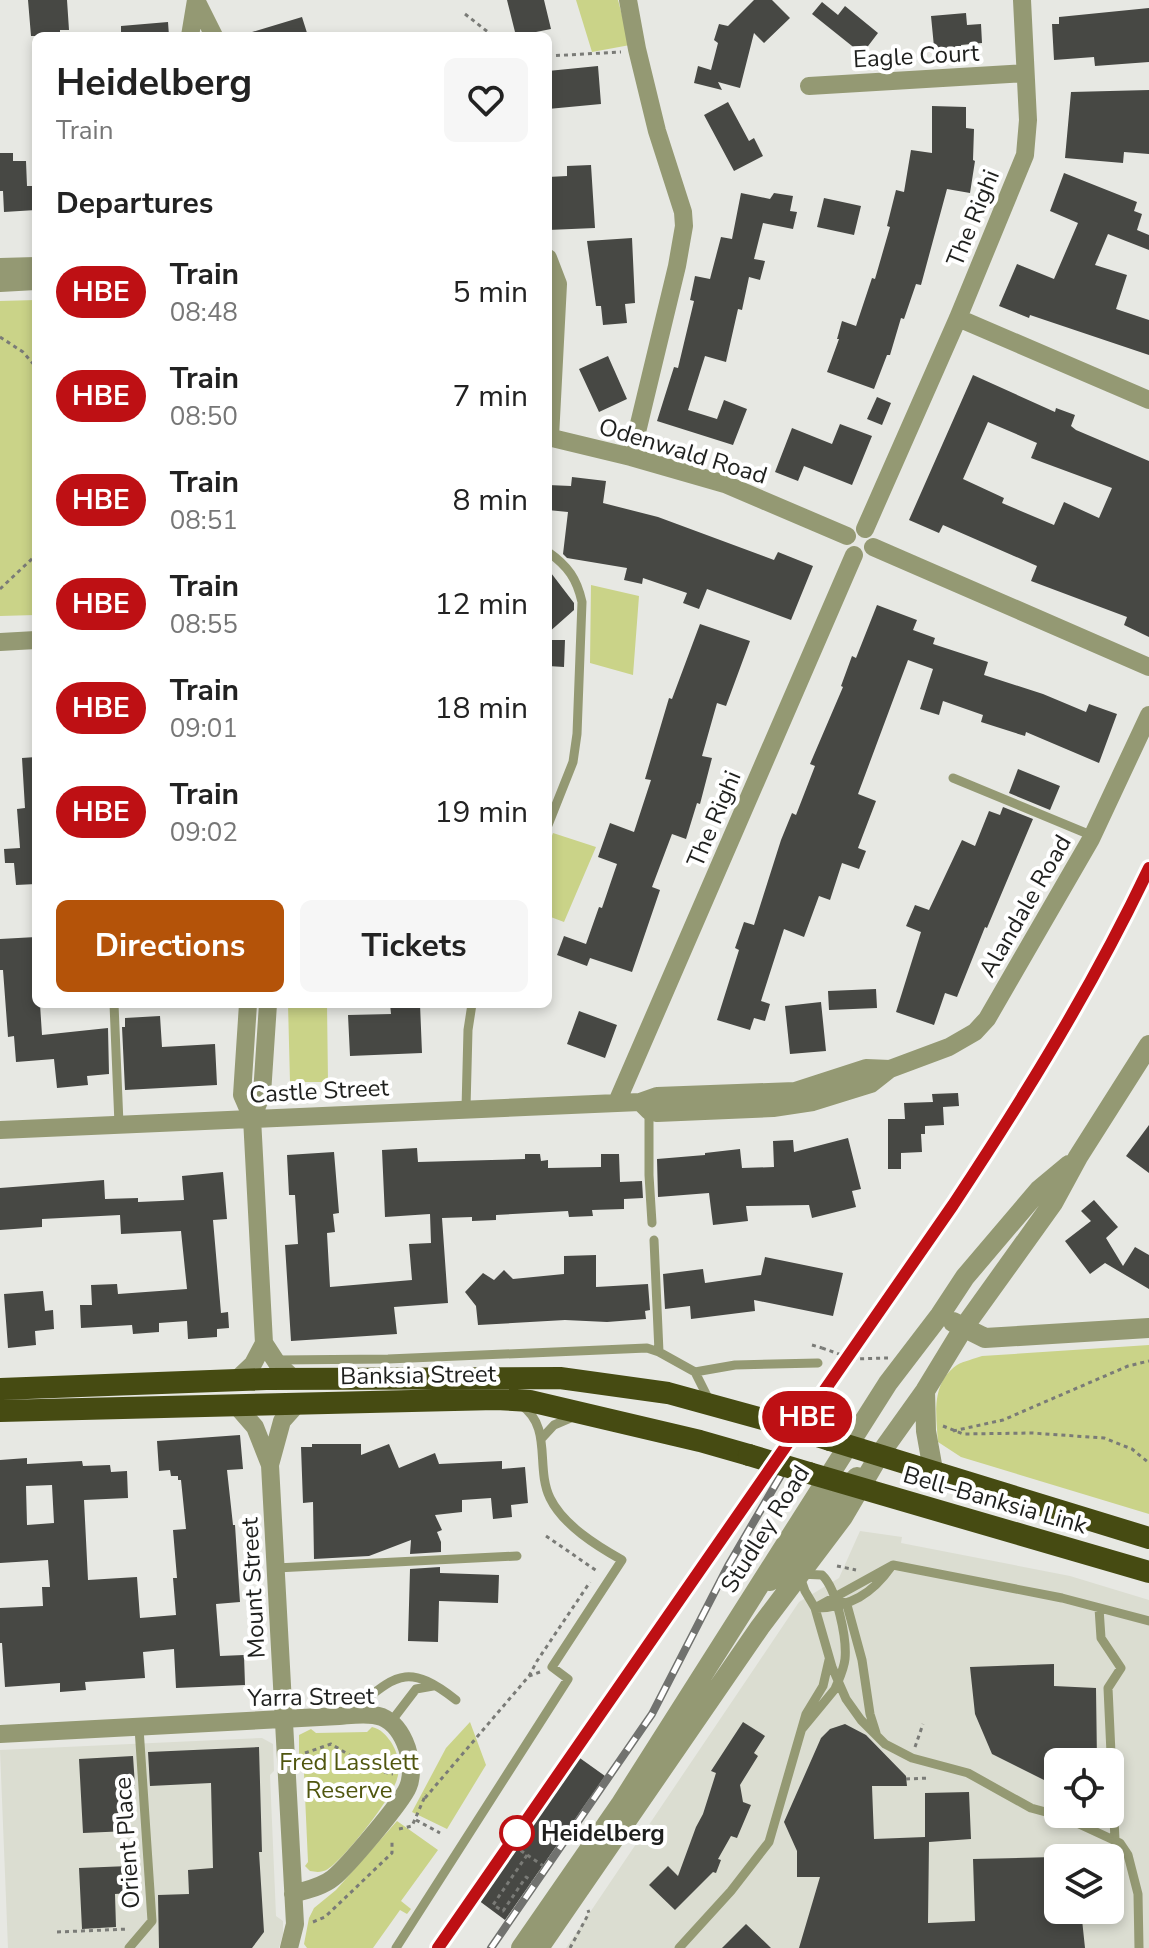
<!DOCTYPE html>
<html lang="en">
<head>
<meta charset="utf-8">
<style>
	:root { --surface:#fff; --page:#f6f6f6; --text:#222; --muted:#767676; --accent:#b45309 }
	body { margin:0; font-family:"Nunito Sans",sans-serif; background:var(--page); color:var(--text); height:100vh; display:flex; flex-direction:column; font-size:30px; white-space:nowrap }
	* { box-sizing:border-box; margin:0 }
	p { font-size:26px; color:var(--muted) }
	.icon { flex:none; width:44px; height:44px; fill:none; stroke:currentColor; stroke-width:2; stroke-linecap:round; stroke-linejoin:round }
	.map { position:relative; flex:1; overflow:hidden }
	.drawer { position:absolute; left:32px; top:32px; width:520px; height:976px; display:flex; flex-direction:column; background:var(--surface); border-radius:12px; box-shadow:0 4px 12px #0003 }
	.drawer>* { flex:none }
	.badge { padding:0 16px; border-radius:26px; font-size:28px; line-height:52px }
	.fabs { position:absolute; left:1044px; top:1748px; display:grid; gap:16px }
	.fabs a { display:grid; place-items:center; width:80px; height:80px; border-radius:12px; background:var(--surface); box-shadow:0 4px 12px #0003; font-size:40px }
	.map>.badge { position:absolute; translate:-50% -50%; box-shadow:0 0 0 4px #fff }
	h2 { padding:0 24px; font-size:30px; line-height:72px }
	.round { display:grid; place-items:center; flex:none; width:84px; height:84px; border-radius:12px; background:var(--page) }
	.summary { display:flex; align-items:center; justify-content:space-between; height:136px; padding:0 24px }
	h1 { font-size:38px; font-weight:700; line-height:60px }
	.action { display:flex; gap:16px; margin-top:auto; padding:16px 24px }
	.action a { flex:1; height:92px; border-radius:12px; background:var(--accent); color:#fff; font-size:32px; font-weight:700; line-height:92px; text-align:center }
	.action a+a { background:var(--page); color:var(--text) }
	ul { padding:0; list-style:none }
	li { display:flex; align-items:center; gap:24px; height:104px; padding:0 24px }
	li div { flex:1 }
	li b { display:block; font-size:30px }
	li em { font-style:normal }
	li .badge { min-width:88px; font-weight:700; text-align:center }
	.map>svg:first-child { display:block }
	.built { fill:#dbddd1; fill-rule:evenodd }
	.green { fill:#cad388 }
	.building { fill:#474844; fill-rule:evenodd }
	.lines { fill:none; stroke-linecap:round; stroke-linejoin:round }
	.path { stroke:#7a7b77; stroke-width:3; stroke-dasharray:4 4; stroke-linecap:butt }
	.service { stroke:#949973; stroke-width:9 }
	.minor { stroke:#949973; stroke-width:18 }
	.tertiary { stroke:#949973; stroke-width:20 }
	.trunk { stroke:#464b12; stroke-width:22 }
	.rail-casing { stroke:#71726f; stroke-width:8 }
	.rail { stroke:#fff; stroke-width:5; stroke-dasharray:15; stroke-linecap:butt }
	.path-bridge { stroke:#7a7b77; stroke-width:3; stroke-dasharray:4 4; stroke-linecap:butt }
	.trunk-bridge { stroke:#464b12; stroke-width:22 }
	.line-casing { stroke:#fff; stroke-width:18 }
	.line { stroke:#be1014; stroke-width:12 }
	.stop-dot { fill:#fff; stroke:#be1014; stroke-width:4 }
	.labels { text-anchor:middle; stroke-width:8; stroke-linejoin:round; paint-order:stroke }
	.street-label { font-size:24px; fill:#1f201e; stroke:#fff }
	.park-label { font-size:24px; fill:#50560f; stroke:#fff }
	.stop-label { font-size:24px; font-weight:bold; fill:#1f201e; stroke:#fff; text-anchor:start }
</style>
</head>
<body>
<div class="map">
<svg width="1149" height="1948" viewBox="0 0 1149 1948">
	<rect width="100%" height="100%" fill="#e7e8e3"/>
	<!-- built -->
	<path class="built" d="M860,1531l42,6 -1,6 169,33 79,24v348h-583l233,-346 40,-24zM1058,1762h52v52h-52zM1058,1858h52v52h-52z
		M262,1738l11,6 1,27 -4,4 6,141 7,5v13l-4,14h-271l-8,-198z"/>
	<!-- green -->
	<path class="green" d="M576,0h42l12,45 -38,7z
		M36,300v315l-36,1v-315z
		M591,585l48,11 -6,79 -43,-12z
		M553,833l43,14 -32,75 -16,-6v-69z
		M288,1004h39l1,78h-38z
		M1149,1345v169l-188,-57 -23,-15c-2,-28 -7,-59 19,-77 7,-4 17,-6 25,-9z
		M470,1722l16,43 -39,64 -35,-17 34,-64z
		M372,1727c9,2 14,8 19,15 7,11 10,24 6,37 -5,19 -52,79 -69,90 -7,4 -12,3 -18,2l-5,-5 3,-4 -4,-89 -5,-5v-33l12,-6 5,4 51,-1z
		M397,1821l41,29 -37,51 10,8 -4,5 -7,-4 -27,38h-66l-3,-4 5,-26 5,-10 22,-18z"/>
	<!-- building -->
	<path class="building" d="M28,0h39l2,30h-9v6h-29z
		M507,0h37l7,29 -35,7z
		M754,0h18l18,18 -26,25 -10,-10 -14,55 -22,-6 4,8 -28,-7 4,-17 13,4 7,-27 -4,-3 5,-16 9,2z
		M822,2l16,13 7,-9 33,27 -16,21 -50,-40z
		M1149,8v54l-54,4 -1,-9 -40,3 -2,-36h7v-7z
		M966,13l1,12 14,-1 1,19 -21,2 1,9 -27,3 -4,-41z
		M302,17l6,19h-56v-4z
		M168,22l1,14h-48v-10z
		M598,66l3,38 -53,5v-38z
		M1149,90v64l-25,-2 -1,11 -58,-5 6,-66z
		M728,102l21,39 5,-3 9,18 -29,15 -30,-56z
		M932,106l34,1v21l8,1 -1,31 2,1 -5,32 -23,-4 -26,96 -5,-1 -12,35 -3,-1 -11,37h-3l-13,34 -47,-17 12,-33h-2l5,-18 14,5 16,-48 3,1 15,-52 -3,-1 9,-36 8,2 7,-42 21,3z
		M0,153h13v8h13l1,25h9v24l-32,2 -1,-21h-3z
		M591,165l4,63 -47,2v-53l19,-1v-10z
		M1064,173l73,29 -3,9 8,3 -5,16 12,5v15l-41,-16 -13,31 32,10 -11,34 33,11v35l-119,-40 -1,3 -30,-12 18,-42 37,15 24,-56 -28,-12z
		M741,193l29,6 4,-6 19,3 -3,15 7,1 -4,17 -30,-6 -9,36 11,2 -5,19 -11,-3 -7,33 -4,-1 -12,53 -21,-6 -17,54 29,9 7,-19 23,9 -14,36 -76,-24 17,-54 4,1 16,-67 -4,-1 5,-24 15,3 11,-42 11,2z
		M824,198l37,8 -7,29 -37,-8z
		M632,238l3,65 -10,1 2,19 -24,2 -2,-19h-5l-9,-65z
		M608,356l19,43 -28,13 -20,-43z
		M973,375l82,37 1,-4 19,7 -4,11 5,4 73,31v176l-25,-12 3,-8 -96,-36 6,-15 -94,-41 -4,8 -30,-13zM988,422l49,21 -6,15 81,30 -13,30 -35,-16 -10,23 -52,-22 2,-5 -41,-19z
		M877,397l14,6 -9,22 -15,-6z
		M840,424l32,12 -20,49 -48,-19 -6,15 -23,-9 17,-44 40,16z
		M572,477l34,4 -3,22 55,14 116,43 4,-8 35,14 -22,54 -84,-31 -8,20 -16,-6 4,-10 -44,-15 -1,6 -18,-4 3,-12 -60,-10 -4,-4 5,-42 -20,-2v-25l23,1z
		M548,569l26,34v7l-26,23z
		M877,605l40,15 -4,10 22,8 -2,6 55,18 -4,13 59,19 43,18 3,-8 28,10 -18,49 -73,-31 -1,4 -44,-14 2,-7 -40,-14 -4,14 -19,-6 13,-40 -25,-9 -50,134 18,7 -18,47 8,3 -7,18 -17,-6 -12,37 -11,-4 -15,41 -20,-8 -23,72 9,3 -5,17 -11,-3 -4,12 -33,-10 22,-70 -4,-2 9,-26 10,3 27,-85 11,-27 4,2 19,-49 -5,-2 33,-77 -2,-1 11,-30 4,2z
		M700,624l50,17 -24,65 -9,-3 -15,53 10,2 -12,46 -3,-1 -11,36 -14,-5 -20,53 8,3 -28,82 -42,-14 -3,8 -30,-11 7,-19 22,8 13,-37 3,1 15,-44 -19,-7 12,-34 24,9 17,-52 -6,-1 24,-81 3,1z
		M548,640h17l-1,27 -16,-1z
		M36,757v127l-20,1 -2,-22h-9l-1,-14 16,-1 -3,-39 8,-1 -3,-50z
		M1018,769l42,17 -10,24 -41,-17z
		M1003,807l30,12 -46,109 -2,-1 -28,70 -12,-4 -11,32 -38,-13 25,-80 -15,-6 9,-21 14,5 33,-70 13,6 14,-35 11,4z
		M36,937v67h4l2,31 66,-7 1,46 -22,2 1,9 -31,3 -3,-29 -38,3 -2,-26 -6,1 -5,-67h-3v-31z
		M876,989l1,19 -48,2 -1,-19z
		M821,1002l5,49 -36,3 -5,-48z
		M390,1004h30l2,49 -72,3 -2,-41 43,-1z
		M579,1011l38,14 -12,33 -38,-14z
		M160,1016l2,31 53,-3 2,41 -92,5 -3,-63h3v-9z
		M958,1093l1,13 -16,1 1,18 -19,1v8h-4l1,18 -21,1v16h-13v-50h17l-1,-16 29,-1 -1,-8z
		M1149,1125v48l-23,-17z
		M848,1138l13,51 -9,2 4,16 -44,11 -3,-13 -63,1 2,15 -35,4 -4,-32 -51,4 -1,-38 48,-4v-2l35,-4 2,19 32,-1 -1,-26 20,-1 1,12z
		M417,1148l1,14 107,-3v-5h15l1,7 7,-1v8l53,-1v-13h18l1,28 22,-1 1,17 -19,1v10l-32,1 1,6 -24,1 -1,-6 -72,4v5l-24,1v-4l-30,1 6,85 -54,4 3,27 -106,7 -6,-96 13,-1 -3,-49h-6l-2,-40 47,-3 5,61 -6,1 2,18 -8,1 3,54 82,-7 -3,-36 22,-1 -1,-29 -45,3 -3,-67z
		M223,1172l4,47 -14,1 8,93 7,-1 1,16 -12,1v8l-29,2 -1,-18 -28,2v9l-26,2 -1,-9 -51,3 -1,-23h12l-1,-20 26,-1 1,10 69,-5 -6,-58 -60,3 -1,-19 -78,4v8l-42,3v-42l104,-8 1,19 33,-1v4l46,-2 -2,-24z
		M1094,1200l24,27 -12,11 17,28 12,-19 14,8v34l-44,-26 -15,11 -25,-33 26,-20 -10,-10z
		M596,1255v32l52,-3 2,26 -5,1 1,8 -39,3 -42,-2 -87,5 -2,-19 -11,-14 18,-19 11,7 10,-10 9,9 51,-5v-18z
		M765,1257l78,16 -10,43 -79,-16 1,11 -64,8 -1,-13 -25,3 -2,-35 40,-5 2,14 56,-8z
		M43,1291l2,20 8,-1 1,19 -19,2 1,14 -28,3 -4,-54z
		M240,1435l3,34 -16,1 6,55h2l5,77 -24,2 4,52 24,-1 1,30 -69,3 -2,-39 -31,3 2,26 -60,4 1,8 -26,2v-9l-55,4 -3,-44h-2v-35l43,-2 -1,-19h8l-2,-27 -48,3v-103l27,-2v6l55,-3 1,5 27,-1 1,7 16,-1 1,27 -44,2 4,80 49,-3 3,41 36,-3 -3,-37h4l-4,-48 13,-1 -5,-49h-3v-4h-7l-1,-6 -11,1 -2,-30zM52,1485l2,38 -27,2 -1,-39z
		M312,1444h49v11l28,-11 10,24 36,-15 4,11 63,-3v8l23,-2 3,36 -17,2 1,12 -19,2 -2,-21 -29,2v12l-27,3 7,15 -5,2 4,10v10l-31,2 1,-14 -42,16 -55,3 -1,-57 -10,1 -2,-56h11z
		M440,1567v6l59,2 -1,28 -59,-2 -1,41 -30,-1 2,-72z
		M1054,1664v22l42,2 1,74h-39v25l-66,-33 -17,-40 -5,-47z
		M743,1722l22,14 -11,17 4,3 -18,29 3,17 8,3 -14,33 -6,-2 -13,23 3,1 -5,13 -3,-1 -38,38 -26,-25 19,-19 10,10 18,-49 7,-13 13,-41 -5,-2z
		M845,1724l21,11 40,41 1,10h-35l2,53 51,-2v-44l44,-1 2,47 -42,3 -1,81 47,-2 -2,-62 81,-2 1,47h3v6h23l4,38h-286l21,-71h-23v-26l-13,-29 37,-84 9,-9z
		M259,1747l3,105h-3l5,80 -12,16h-93l-1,-53 31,-1 -1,-24 25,-2 -2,-85 -61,3 -2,-34z
		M133,1756l2,30 -9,1 2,44 -45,2 -4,-74z
		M577,1756l28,20 -100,144 -27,-20z
		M129,1866l1,27 -15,1 1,33 -34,2 -3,-61z
		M746,1924l25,24h-49z"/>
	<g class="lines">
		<!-- path -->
		<path class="path" d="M465,14l28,22
			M548,56l73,-4
			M0,337l23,15 13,15
			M0,589l36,-34
			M812,1345l10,3
			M943,1426l20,8 69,-1 72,5 28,11 17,14
			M953,1431l50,-11 125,-54 21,-5
			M546,1536l51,35
			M837,1566l19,4
			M529,1676l8,-15 53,-79
			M915,1747l8,-23
			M305,1753l26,-9 43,26 19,4
			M906,1779l23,-1
			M425,1798l104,-122 11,-4
			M416,1820l24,13
			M399,1829l13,-3 14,-32
			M514,1846l31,21
			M527,1855l-34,50 10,6 23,-34 9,6
			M313,1922l12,-5 67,-64v-14
			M57,1932l71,-3
			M570,1948l19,-35 -1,-3"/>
		<!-- service -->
		<path class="service" d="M548,552c20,14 29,27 34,50l-5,132 -4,28 -25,63
			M953,778l140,58
			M114,1004l5,120
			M466,1108l2,-78 4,-26
			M649,1111v64l3,48
			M654,1240l5,112
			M278,1360l110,-1 259,-11 12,4 36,20 15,30
			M695,1372l40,-7 83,-2
			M542,1438l12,-13 21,-9
			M276,1568l241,-12
			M834,1597l13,8 15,55 8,54 6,19
			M815,1608l78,-43 169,33 87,23
			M817,1608c33,-1 55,-14 74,-41
			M1099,1608l2,30 20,30 -13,20 7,152
			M351,1711c44,-34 54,-51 105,-11
			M390,1723l26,-34 17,-3
			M802,1729l33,-40c4,-10 9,-20 10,-30 2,-20 -8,-70 -23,-84l-23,-1 6,17 10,17 17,59 14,32 15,21 24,24 27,14 56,15 63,35 33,9 56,26 8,12 10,39 1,54
			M129,1948l23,-27 -13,-193
			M396,1948l172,-269 -16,-12 70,-107c-25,-14 -59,-35 -72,-62 -15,-31 3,-71 -29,-93
			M679,1948l52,-57 38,-49 37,-128 17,-28 6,-26"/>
		<!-- minor -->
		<path class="minor" d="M196,0l18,36
			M628,0l9,49 20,82 26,81 1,14 -7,40 -46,191
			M190,36l6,-36
			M809,86l216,-13
			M548,258l10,26 -8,153
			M0,267l36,-1
			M0,283l36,-2
			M958,318l191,82
			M548,437l83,20 94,27 122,52
			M865,529l93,-211 67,-163 3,-35 -6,-120
			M873,547l276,120
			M0,642l36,-2
			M248,1004l-6,91 10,23 12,225 13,20 17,16
			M617,1102l237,-547
			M640,1102l9,9 8,2 116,-5 40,-6 58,-18 19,-15 59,-22 26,-15 12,-13 104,-180 58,-124
			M252,1118l10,-24 6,-90
			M0,1130l640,-28 17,-6 138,-5 71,-23 24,1
			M236,1380l17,-16 11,-21
			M235,1404l20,23 15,38
			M0,1734l339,-18c13,-1 30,-4 43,1 23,10 35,49 26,70 -6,15 -61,80 -75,91 -11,9 -27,12 -40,16
			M289,1948l6,-24 -25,-459 12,-44 17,-19"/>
		<!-- tertiary -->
		<path class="tertiary" d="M953,1322l32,16 164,-10
			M925,1391l1,40 7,39
			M770,1581c36,-28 55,-73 87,-104
			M521,1948l99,-143 268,-422 52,-68 25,-38 74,-87 30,-25
			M539,1948l221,-321 83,-110 37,-63 45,-63 39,-64 89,-124 25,-46 71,-112"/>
		<!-- trunk -->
		<path class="trunk" d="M0,1389l266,-10 294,-1 108,15 102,28
			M0,1411l496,-12 34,2 170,40 49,14
			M830,1440l319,98
			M809,1473l340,99"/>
		<!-- rail casing -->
		<g class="rail-casing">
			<path id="rail" d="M438,1948c111,-160 221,-322 334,-481 136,-193 275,-386 377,-600
				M491,1948l161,-234 76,-148 56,-96"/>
		</g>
		<!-- rail -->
		<use href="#rail" class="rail"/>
		<!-- path-bridge -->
		<path class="path-bridge" d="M822,1348l31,11 35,-1"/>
		<!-- trunk-bridge -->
		<path class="trunk-bridge" d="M770,1421l60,19
			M749,1455l60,18"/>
	</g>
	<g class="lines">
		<!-- line casing -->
		<g class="line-casing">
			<path id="line" d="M438,1948l515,-743c72,-109 140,-219 196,-337"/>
		</g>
		<!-- line -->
		<use href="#line" class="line"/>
	</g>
	<!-- markers -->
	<circle class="stop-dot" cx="517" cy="1833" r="16"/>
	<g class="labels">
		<!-- street labels -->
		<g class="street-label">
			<text transform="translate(916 56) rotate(-3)" y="8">Eagle Court</text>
			<text transform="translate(973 218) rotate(-68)" y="8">The Righi</text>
			<text transform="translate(683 451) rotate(17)" y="8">Odenwald Road</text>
			<text transform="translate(714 819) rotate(-67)" y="8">The Righi</text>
			<text transform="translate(1025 906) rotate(-60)" y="8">Alandale Road</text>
			<text transform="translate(319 1091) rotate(-3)" y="8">Castle Street</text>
			<text transform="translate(418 1375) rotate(-1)" y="8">Banksia Street</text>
			<text transform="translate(995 1500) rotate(16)" y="8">Bell–Banksia Link</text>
			<text transform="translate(765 1529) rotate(-58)" y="8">Studley Road</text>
			<text transform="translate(253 1588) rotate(-93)" y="8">Mount Street</text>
			<text transform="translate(311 1697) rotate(-1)" y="8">Yarra Street</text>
			<text transform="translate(127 1843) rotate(-94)" y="8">Orient Place</text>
		</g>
		<!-- park labels -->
		<g class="park-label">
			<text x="349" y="1770">Fred Lasslett<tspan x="349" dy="28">Reserve</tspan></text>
		</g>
		<!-- stop labels -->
		<g class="stop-label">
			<text x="541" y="1841">Heidelberg</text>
		</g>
	</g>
</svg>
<div class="fabs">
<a><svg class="icon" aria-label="locate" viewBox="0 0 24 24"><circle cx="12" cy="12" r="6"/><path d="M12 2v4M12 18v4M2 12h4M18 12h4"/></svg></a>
<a><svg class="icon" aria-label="layers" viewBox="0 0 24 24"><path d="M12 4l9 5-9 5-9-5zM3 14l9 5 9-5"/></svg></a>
</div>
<b class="badge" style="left:807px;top:1417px;background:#be1014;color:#fff">HBE</b>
<section class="drawer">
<div class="summary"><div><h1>Heidelberg</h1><p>Train</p></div><a class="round"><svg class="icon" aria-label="heart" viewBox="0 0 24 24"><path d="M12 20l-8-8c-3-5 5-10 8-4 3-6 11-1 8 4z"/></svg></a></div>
<h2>Departures</h2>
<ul>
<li><span class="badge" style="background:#be1014;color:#fff">HBE</span><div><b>Train</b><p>08:48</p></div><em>5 min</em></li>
<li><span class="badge" style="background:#be1014;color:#fff">HBE</span><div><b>Train</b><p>08:50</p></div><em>7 min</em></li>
<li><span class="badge" style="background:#be1014;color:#fff">HBE</span><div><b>Train</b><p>08:51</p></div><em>8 min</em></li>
<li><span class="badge" style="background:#be1014;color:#fff">HBE</span><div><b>Train</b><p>08:55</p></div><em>12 min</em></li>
<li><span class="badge" style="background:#be1014;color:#fff">HBE</span><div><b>Train</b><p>09:01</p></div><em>18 min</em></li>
<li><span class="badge" style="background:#be1014;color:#fff">HBE</span><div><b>Train</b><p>09:02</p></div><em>19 min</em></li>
</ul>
<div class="action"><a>Directions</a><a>Tickets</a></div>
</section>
</div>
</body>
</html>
